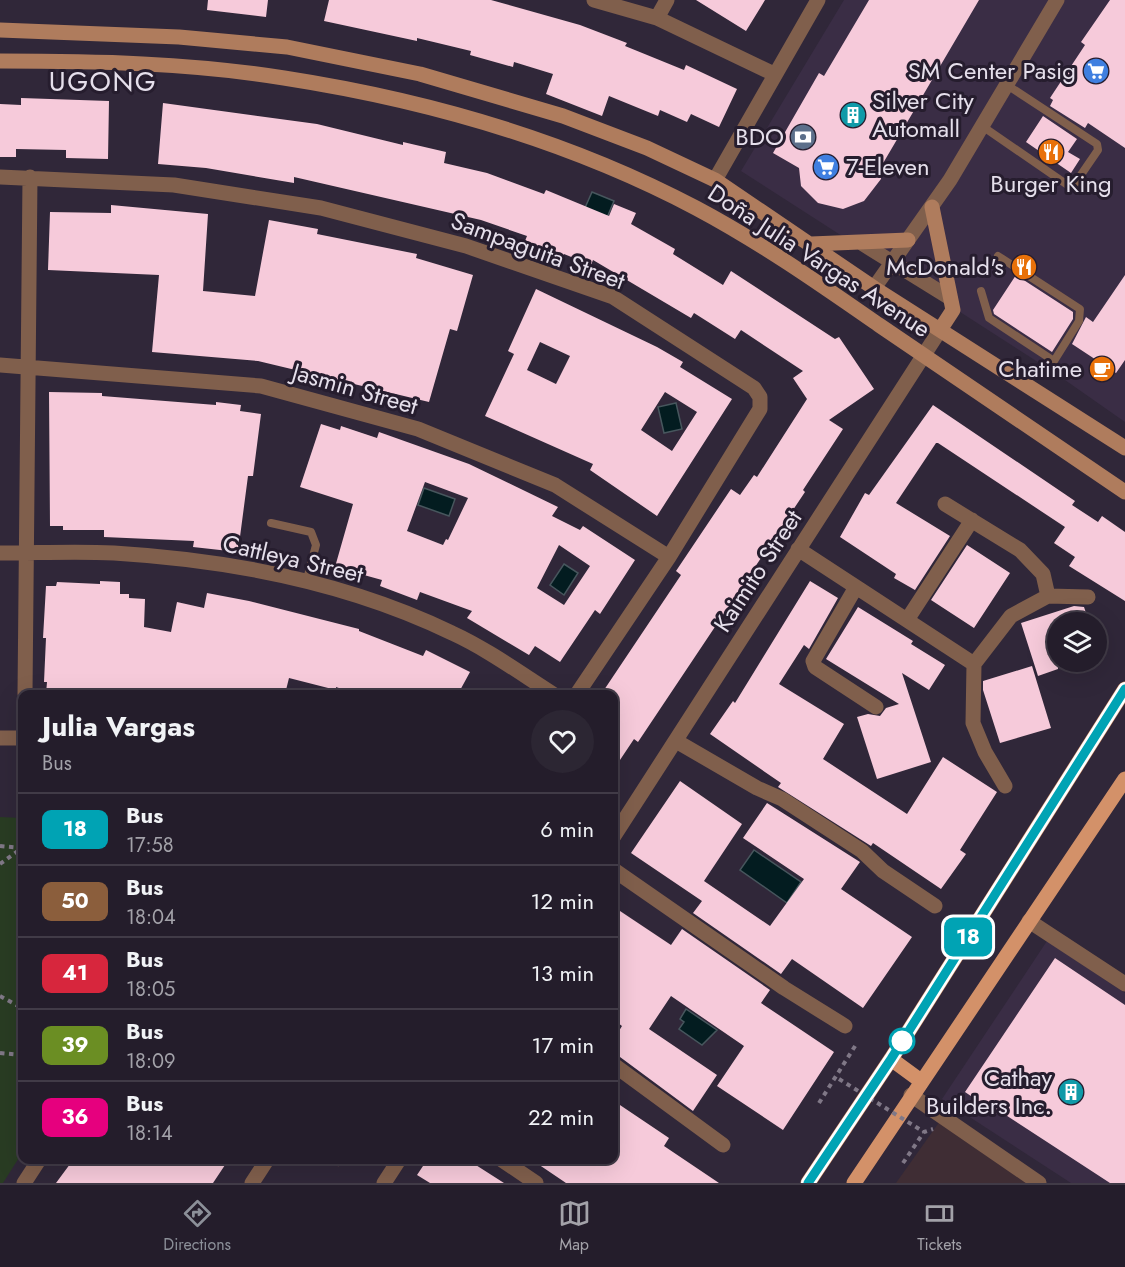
<!DOCTYPE html>
<html lang="en">
<head>
<meta charset="utf-8">
<style>
	:root { --surface:#241d2b; --page:#2c2633; --text:#f1f3f6; --muted:#a3a2a9; --line:#413b47; --accent:#8c9099 }
	body { margin:0; font-family:Jost,sans-serif; background:var(--page); color:var(--text); height:100vh; display:flex; flex-direction:column; font-size:22px; white-space:nowrap }
	* { box-sizing:border-box; margin:0 }
	p { font-size:20px; color:var(--muted) }
	.icon { flex:none; width:33px; height:33px; fill:none; stroke:currentColor; stroke-width:2; stroke-linecap:round; stroke-linejoin:round }
	.map { position:relative; flex:1; overflow:hidden }
	.side { position:absolute; left:18px; top:690px; width:600px; height:474px; display:flex; flex-direction:column; background:var(--surface); border-radius:12px; box-shadow:0 6px 24px #0002,0 0 0 2px var(--line) }
	.side>* { flex:none }
	.badge { padding:0 12px; border-radius:9px; font-size:21px; line-height:39px }
	.controls { position:absolute; left:1047px; top:612px; display:grid; gap:12px }
	.controls a { display:grid; place-items:center; width:60px; height:60px; border-radius:50%; background:var(--surface); box-shadow:0 6px 24px #0002,0 0 0 2px var(--line); font-size:30px }
	.map>.badge { position:absolute; translate:-50% -50%; box-shadow:0 0 0 3px #fff }
	.round { display:grid; place-items:center; flex:none; width:63px; height:63px; border-radius:32px; background:var(--page) }
	.summary { display:flex; align-items:center; justify-content:space-between; height:102px; padding:0 24px }
	h1 { font-size:28px; font-weight:700; line-height:45px }
	ul { padding:0; list-style:none }
	li { display:flex; align-items:center; gap:18px; height:72px; padding:0 24px; border-top:2px solid var(--line) }
	li div { flex:1 }
	li b { display:block; font-size:22px }
	li em { font-style:normal }
	li .badge { min-width:66px; font-weight:700; text-align:center }
	.menu { display:flex; justify-content:space-around; align-items:center; height:84px; border-top:2px solid var(--line); background:var(--surface); font-size:16px; color:var(--muted) }
	.menu a { display:grid; justify-items:center; gap:3px }
	.menu .selected { color:var(--accent) }
	.map>svg:first-child { display:block }
	.built { fill:#3a2d45 }
	.industrial { fill:#3f2d34 }
	.green { fill:#293c23 }
	.water { fill:#031c20; stroke:#47565d; stroke-width:1.5 }
	.building { fill:#f6cada; fill-rule:evenodd }
	.lines { fill:none; stroke-linecap:round; stroke-linejoin:round }
	.path { stroke:#807887; stroke-width:4; stroke-dasharray:4.5 4.5; stroke-linecap:butt }
	.lane { stroke:#805f4c; stroke-width:8 }
	.street { stroke:#805f4c; stroke-width:15 }
	.secondary { stroke:#af7c5d; stroke-width:15 }
	.primary { stroke:#d39169; stroke-width:15 }
	.path-bridge { stroke:#807887; stroke-width:4; stroke-dasharray:4.5 4.5; stroke-linecap:butt }
	.line-casing { stroke:#fff; stroke-width:14 }
	.line { stroke:#00a3b4; stroke-width:9 }
	.stop-dot { fill:#fff; stroke:#00a3b4; stroke-width:3 }
	.labels { text-anchor:middle; stroke-width:6; stroke-linejoin:round; paint-order:stroke }
	.poi-label { font-size:24px; fill:#e5dfeb; stroke:#261d2e; text-anchor:end }
	.street-label { font-size:24px; fill:#e5dfeb; stroke:#261d2e }
	.quarter-label { font-size:27px; letter-spacing:1.5px; fill:#e5dfeb; stroke:#261d2e }
</style>
</head>
<body>
<div class="map">
<svg width="1125" height="1183" viewBox="0 0 1125 1183">
	<rect width="100%" height="100%" fill="#302739"/>
	<!-- built -->
	<path class="built" d="M844,0h281v422l-70,-49 -314,-202z
		M1047,941l78,52v190h-54l-129,-84z"/>
	<!-- industrial -->
	<path class="industrial" d="M940,1121l90,62h-134z"/>
	<!-- green -->
	<path class="green" d="M0,817l22,1v335l-19,30h-3z"/>
	<!-- water -->
	<path class="water" d="M592,192l22,9 -8,19 -22,-10z
		M676,403l6,26 -18,4 -6,-26z
		M424,488l31,11 -6,17 -31,-11z
		M564,564l14,9 -14,22 -14,-10z
		M754,850l47,32 -14,21 -47,-33z
		M686,1009l31,21 -15,15 -23,-16 5,-7 -4,-3z"/>
	<!-- building -->
	<path class="building" d="M208,0h60l-2,17 -59,-7z
		M329,0h162l89,25 47,18 -2,3 59,24 2,-5 51,24 -18,38 -28,-13 -4,8 -27,-12 -2,6 -49,-20 -7,20 -56,-22 7,-20 -39,-12 -1,5 -43,-12 1,-4 -54,-13v3l-93,-20z
		M696,0h69l-19,31z
		M869,0h110l-97,165 -1,14 -17,22 -21,8 -25,-6 -17,-17 -2,-18 -26,-15 46,-80 5,3z
		M1110,0h15v148l-37,-25 -3,5 -35,-22 3,-6 -3,-2 35,-53 -4,-3z
		M21,98l88,3 -1,58 -42,-1v-8l-50,-1v8h-16v-53l21,1z
		M163,103l154,21 86,21v-3l43,10 -2,11 43,10 57,21 2,-4 63,26 5,-12 22,9 -5,11 44,25 -2,5 50,31 8,-14 104,68 4,-2 35,52 -45,31 14,9 -40,61 2,2 -167,250 -4,-3 -20,30v-75l-10,-4 77,-115 -5,-4 55,-82 9,6 14,-20 3,2 50,-78 -14,-21 10,-7 -62,-41 -6,9 -41,-26 -3,5 -98,-58 -2,5 -27,-11 -1,2 -38,-15 2,-5 -46,-16 -187,-43v6l-88,-15 -48,-4z
		M1043,116l34,23 -9,13 12,7 -9,14 -45,-31z
		M111,205l97,9 -5,77 52,5 14,-76 49,9 -1,5 100,20 -1,4 57,17 -16,56 -7,-2 -21,73 -171,-41 -106,-9 7,-77 -111,-5 2,-58 61,1z
		M1016,275l57,37v7l-21,33 -58,-38 -1,-4z
		M1125,275v85l-9,13 -44,-29 14,-27 7,5z
		M536,289l121,58 26,15 -3,5 52,32 -75,117 -67,-46 3,-6 -108,-48 29,-62 -6,-3zM540,342l30,14 -14,28 -29,-14zM665,392l32,20 -25,39 -31,-21z
		M49,392l53,1v3l114,9v-3l25,3 -1,6 21,3 -8,62h-5l-10,76 -45,-5 1,-6 -90,-4v-7h-41v-4h-13z
		M933,405l142,96 -3,4 26,17 4,-6 23,16v69l-56,-35 6,-9 -21,-14 11,-16 -127,-84h-2l-40,60 54,33 -35,54 -21,-12 2,-4 -56,-37 25,-44 4,2z
		M321,424l19,6 1,-4 36,12 2,-6 90,32 89,43 -6,9 28,14 3,-4 52,34 -35,54 -5,-4 -35,52 -25,-16 -6,9 -62,-37 5,-7 -52,-19 -3,8 -37,-14 2,-6 -47,-13 18,-63 -53,-17zM425,482l43,16 -20,42 -2,-1 -3,6 -36,-14zM559,545l31,21 -26,39 -27,-17z
		M967,545l43,28 -36,55 -43,-28z
		M100,581l20,1v12h9v4l16,1 -1,28 27,5 6,-30 27,6 3,-15 42,8 110,28v2l64,25 3,-6 44,22 -12,22h-102l-20,-7v3l-47,-12 -4,16h-239l1,-12h-3l2,-44h-3l3,-52h10l1,-4 43,2z
		M810,581l28,17 -29,51 -5,-4 -25,39 65,40 -21,35 84,55 36,-57 54,35 -37,58 6,4 -25,35 -68,-46 -2,3 -93,-59 3,-4 -71,-49 23,-33 2,2z
		M1074,606l10,1 5,15h-31v47l-20,7 -17,-53z
		M858,607l55,34 -2,3 34,21 -16,25 -27,-17 29,89 -54,17 -20,-62 11,-3 12,2 6,-8 13,-4 -73,-45z
		M1032,666l19,62 -51,15 -17,-53v-9z
		M680,781l62,43 -38,57 66,45 34,-47 -61,-41 24,-35 93,59 -19,27 71,48 -49,71 -71,-49 -11,15 -88,-61 9,-12 -71,-48z
		M614,907l57,38 11,-16 88,61 -9,13 73,49 -51,78 -66,-44 27,-40 -73,-50 -22,33 68,46 -24,36 -73,-54 -6,-2v-16l8,-13 -8,-6z
		M1055,958l70,47v178h-15l-109,-71 -2,3 -34,-23z
		M614,1101l55,37 -5,8 55,37h-153l-34,-23h82z
		M73,1160h142l10,5 -12,18h-157z
		M427,1160h41l36,23h-74l-13,-8z"/>
	<g class="lines">
		<!-- path -->
		<path class="path" d="M0,846l22,2
			M0,864l22,-16
			M0,996l22,12
			M0,1053l22,2
			M819,1103l38,-60
			M903,1163l21,-31 9,-3"/>
		<!-- lane -->
		<path class="lane" d="M982,126l87,60 5,-1 24,-35 -1,-6 -90,-59
			M981,291l8,27 65,43 25,-40 1,-12 -82,-53
			M271,523l40,9 5,13 -10,38
			M334,1160l4,2"/>
		<!-- street -->
		<path class="street" d="M594,0l63,18 117,56
			M657,18l10,-18
			M0,177l174,8 147,23 145,38 147,51 141,91 6,9v12l-91,148 -92,137
			M715,180l103,-180
			M863,244l87,54
			M874,288l76,-108 107,-180
			M0,365l261,21 157,43 137,56 114,72
			M945,504l75,46 23,24 5,22
			M798,549l176,115
			M0,553c38,0 76,-2 114,0 115,7 233,29 338,80 35,16 68,40 101,61
			M856,587l-43,74 2,6 61,40
			M907,620l65,-100
			M25,694l5,-517
			M0,738h22
			M676,741l81,47 25,11 80,52 21,20 52,35
			M1005,786l-20,-34 -12,-29 1,-59 37,-48 37,-20 40,1
			M614,836l326,-506
			M614,870l170,118 61,38
			M1029,921l96,63
			M614,1065l109,80
			M911,1095l128,88
			M502,1160l34,23
			M24,1183l15,-23
			M252,1183l15,-23
			M384,1183l15,-23"/>
		<!-- secondary -->
		<path class="secondary" d="M0,30l179,7 108,10 133,27 143,42 84,32 68,32 159,108 251,160
			M0,61c95,0 191,2 284,17 142,22 285,63 412,130 64,34 124,76 183,117 82,55 164,111 246,167
			M932,207l21,103 -13,20
			M811,244l97,-4"/>
		<!-- primary -->
		<path class="primary" d="M891,1059l30,22
			M808,1183l83,-124 234,-370
			M854,1183l271,-404"/>
		<!-- path-bridge -->
		<path class="path-bridge" d="M839,1079l85,53"/>
	</g>
	<g class="lines">
		<!-- line casing -->
		<g class="line-casing">
			<path id="line" d="M808,1183l83,-124 234,-370"/>
		</g>
		<!-- line -->
		<use href="#line" class="line"/>
	</g>
	<!-- icons -->
	<defs>
		<g id="supermarket-disc" transform="scale(1.35)"><circle r="9.5" fill="#3f7fe0" stroke="#261d2e"/><path d="M-6-5.5h2.5l.6 2H6L4.5 2H-2.5L-4.4-4H-6ZM-1.5 3.2a1.3 1.3 0 1 0 .1 0ZM3 3.2a1.3 1.3 0 1 0 .1 0Z" fill="#fff"/></g>
		<g id="building-disc" transform="scale(1.35)"><circle r="9.5" fill="#0f9aa8" stroke="#261d2e"/><path d="M-4-6H4V6H1V3H-1V6H-4ZM-2.5-4.3h1.7v1.8h-1.7ZM.8-4.3h1.7v1.8H.8ZM-2.5-1h1.7V.8h-1.7ZM.8-1h1.7V.8H.8Z" fill="#fff"/></g>
		<g id="bank-disc" transform="scale(1.35)"><circle r="9.5" fill="#5c6f8a" stroke="#261d2e"/><path d="M-6-4H6V4H-6ZM0-2.3a2.3 2.3 0 1 0 0 4.6a2.3 2.3 0 1 0 0-4.6Z" fill="#fff"/></g>
		<g id="restaurant-disc" transform="scale(1.35)"><circle r="9.5" fill="#e8710a" stroke="#261d2e"/><path d="M-5-6h1v4h1v-4h1v4h1v-4h1v5L-1.5 .5V6h-2V.5L-5-1ZM5-6V6H3V1.5H1.5Q1.5-4 5-6Z" fill="#fff"/></g>
		<g id="cafe-disc" transform="scale(1.35)"><circle r="9.5" fill="#e8710a" stroke="#261d2e"/><path d="M-5.5-4.5H6V0H3Q3 3.5 0 3.5H-2.5Q-5.5 3.5-5.5 0ZM3-3.2v2h1.7v-2ZM-6 4.5H4V6H-6Z" fill="#fff"/></g>
	</defs>
	<g fill-rule="evenodd">
		<use href="#supermarket-disc" x="1096" y="71"/>
		<use href="#building-disc" x="853" y="115"/>
		<use href="#bank-disc" x="803" y="137"/>
		<use href="#restaurant-disc" x="1051" y="152"/>
		<use href="#supermarket-disc" x="826" y="167"/>
		<use href="#restaurant-disc" x="1024" y="267"/>
		<use href="#cafe-disc" x="1102" y="369"/>
		<use href="#building-disc" x="1071" y="1092"/>
	</g>
	<!-- markers -->
	<circle class="stop-dot" cx="902" cy="1041" r="12"/>
	<g class="labels">
		<!-- poi labels -->
		<g class="poi-label">
			<text x="1076" y="79">SM Center Pasig</text>
			<text x="872" y="109" text-anchor="start">Silver City<tspan x="872" dy="28">Automall</tspan></text>
			<text x="784" y="145">BDO</text>
			<text x="846" y="175" text-anchor="start">7-Eleven</text>
			<text x="1051" y="192" text-anchor="middle">Burger King</text>
			<text x="1004" y="275">McDonald's</text>
			<text x="1082" y="377">Chatime</text>
			<text x="1052" y="1086">Cathay<tspan x="1052" dy="28">Builders Inc.</tspan></text>
		</g>
		<!-- street labels -->
		<g class="street-label">
			<text transform="translate(538 251) rotate(20)" y="8">Sampaguita Street</text>
			<text transform="translate(819 261) rotate(33)" y="8">Doña Julia Vargas Avenue</text>
			<text transform="translate(355 389) rotate(16)" y="8">Jasmin Street</text>
			<text transform="translate(293 559) rotate(13)" y="8">Cattleya Street</text>
			<text transform="translate(758 571) rotate(-57)" y="8">Kaimito Street</text>
		</g>
		<!-- quarter labels -->
		<g class="quarter-label">
			<text x="103" y="91">UGONG</text>
		</g>
	</g>
</svg>
<div class="controls">
<a><svg class="icon" aria-label="layers" viewBox="0 0 24 24"><path d="M12 4l9 5-9 5-9-5zM3 14l9 5 9-5"/></svg></a>
</div>
<b class="badge" style="left:968px;top:937px;background:#00a3b4;color:#fff">18</b>
<section class="side">
<div class="summary"><div><h1>Julia Vargas</h1><p>Bus</p></div><a class="round"><svg class="icon" aria-label="heart" viewBox="0 0 24 24"><path d="M12 20l-8-8c-3-5 5-10 8-4 3-6 11-1 8 4z"/></svg></a></div>
<ul>
<li><span class="badge" style="background:#00a3b4;color:#fff">18</span><div><b>Bus</b><p>17:58</p></div><em>6 min</em></li>
<li><span class="badge" style="background:#8b5e3c;color:#fff">50</span><div><b>Bus</b><p>18:04</p></div><em>12 min</em></li>
<li><span class="badge" style="background:#d7263d;color:#fff">41</span><div><b>Bus</b><p>18:05</p></div><em>13 min</em></li>
<li><span class="badge" style="background:#6b8e23;color:#fff">39</span><div><b>Bus</b><p>18:09</p></div><em>17 min</em></li>
<li><span class="badge" style="background:#e6007e;color:#fff">36</span><div><b>Bus</b><p>18:14</p></div><em>22 min</em></li>
</ul>
</section>
</div>
<nav class="menu">
<a class="selected"><svg class="icon" aria-label="directions" viewBox="0 0 24 24"><path d="M12 3l9 9-9 9-9-9zM9 14v-3h6M13 9l2 2-2 2"/></svg>Directions</a>
<a><svg class="icon" aria-label="map" viewBox="0 0 24 24"><path d="M3 6l6-2 6 2 6-2v14l-6 2-6-2-6 2zM9 4v14M15 6v14"/></svg>Map</a>
<a><svg class="icon" aria-label="tickets" viewBox="0 0 24 24"><path d="M3 7h18v10H3zM15 7v10"/></svg>Tickets</a>
</nav>
</body>
</html>
